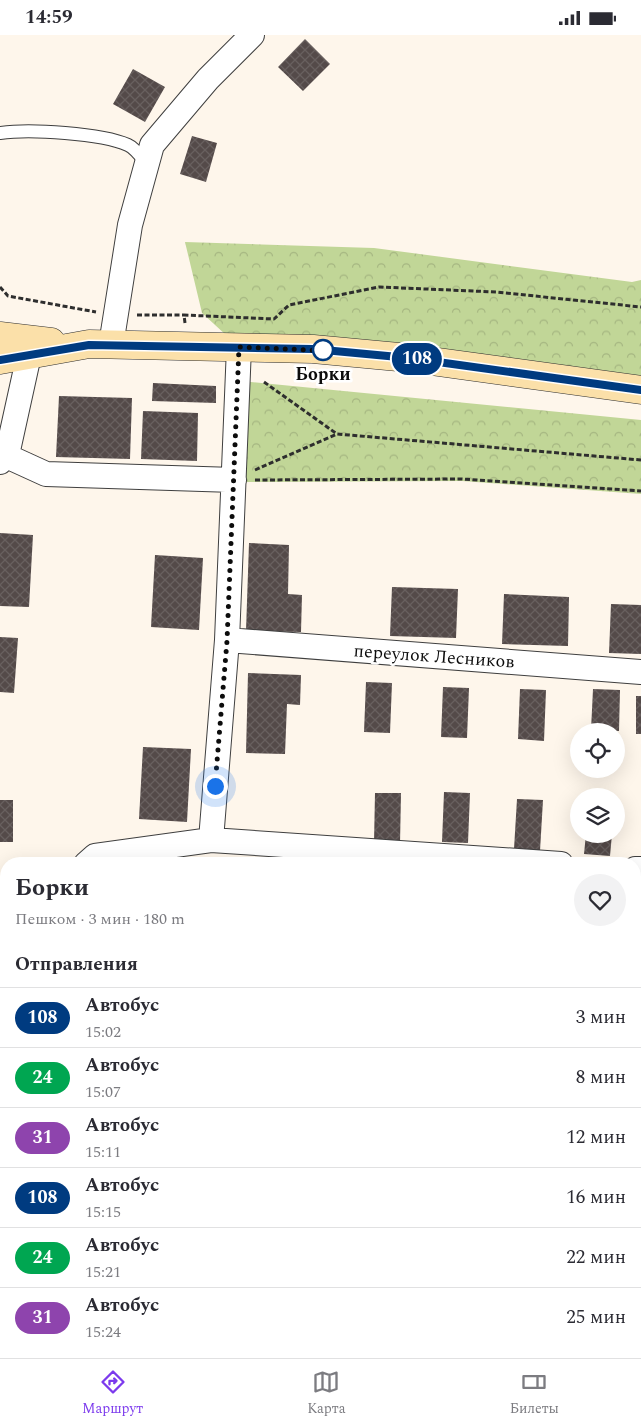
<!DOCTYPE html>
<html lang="ru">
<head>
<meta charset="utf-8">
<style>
	:root { --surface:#fff; --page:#f2f2f3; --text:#2b2b33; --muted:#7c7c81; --line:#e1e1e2; --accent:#7c3aed }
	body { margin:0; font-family:Spectral,serif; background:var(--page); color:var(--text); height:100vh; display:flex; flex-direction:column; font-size:19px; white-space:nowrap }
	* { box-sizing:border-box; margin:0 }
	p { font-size:16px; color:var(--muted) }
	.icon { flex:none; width:28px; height:28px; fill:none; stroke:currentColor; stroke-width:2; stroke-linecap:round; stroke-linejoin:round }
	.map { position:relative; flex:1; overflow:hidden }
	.side { position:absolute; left:0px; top:822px; width:641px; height:501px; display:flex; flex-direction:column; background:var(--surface); border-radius:20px 20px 0 0; box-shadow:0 5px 20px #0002 }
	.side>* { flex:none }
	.badge { padding:0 10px; border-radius:16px; font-size:18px; line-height:32px }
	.fabs { position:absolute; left:570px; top:688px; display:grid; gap:10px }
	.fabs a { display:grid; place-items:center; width:55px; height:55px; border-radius:50%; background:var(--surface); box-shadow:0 5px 20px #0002; font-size:25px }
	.you { position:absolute; width:25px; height:25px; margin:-12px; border:4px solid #fff; border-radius:50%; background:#1a73e8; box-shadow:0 0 0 8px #1a73e833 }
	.map>.badge { position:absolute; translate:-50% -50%; box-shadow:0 0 0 2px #fff }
	h2 { padding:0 15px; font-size:19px; line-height:45px }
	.round { display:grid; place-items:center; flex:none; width:52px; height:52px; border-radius:26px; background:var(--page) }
	.headline { display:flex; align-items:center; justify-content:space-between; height:85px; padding:0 15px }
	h1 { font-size:24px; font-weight:700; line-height:38px }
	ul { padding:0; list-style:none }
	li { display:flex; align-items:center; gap:15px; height:60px; padding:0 15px; border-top:1px solid var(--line) }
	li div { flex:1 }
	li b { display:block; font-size:19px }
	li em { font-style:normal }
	li .badge { min-width:55px; font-weight:700; text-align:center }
	.status { display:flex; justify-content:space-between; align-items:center; height:35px; padding:0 25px; background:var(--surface); direction:ltr }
	.status svg { height:14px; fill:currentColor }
	.tabs { display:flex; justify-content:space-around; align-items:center; height:70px; border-top:1px solid var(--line); background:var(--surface); font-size:14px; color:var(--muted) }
	.tabs a { display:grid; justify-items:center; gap:2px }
	.tabs .selected { color:var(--accent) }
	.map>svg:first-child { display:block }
	.forest { fill:url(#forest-crowns) }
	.building { fill:url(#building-cross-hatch) }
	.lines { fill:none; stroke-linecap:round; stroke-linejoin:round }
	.lane-casing { stroke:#3f3f3f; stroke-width:14 }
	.street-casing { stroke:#3f3f3f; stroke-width:26 }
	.secondary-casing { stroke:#2e2e2e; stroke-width:29 }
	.path { stroke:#2e2e2e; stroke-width:3; stroke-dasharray:5 2.5; stroke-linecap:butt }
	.lane { stroke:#fff; stroke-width:12 }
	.street { stroke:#fff; stroke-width:24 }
	.secondary { stroke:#fbe0a9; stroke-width:28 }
	.line-casing { stroke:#fff; stroke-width:11 }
	.line { stroke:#003b80; stroke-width:8 }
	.walk { stroke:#0c0c0c; stroke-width:5; stroke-dasharray:0 9 }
	.stop-dot { fill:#fff; stroke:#003b80; stroke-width:2.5 }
	.labels { text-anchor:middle; stroke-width:5; stroke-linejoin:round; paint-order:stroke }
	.stop-label { font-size:18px; font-weight:bold; fill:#0c0c0c; stroke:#fff }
	.street-label { font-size:18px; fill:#0c0c0c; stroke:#fff }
</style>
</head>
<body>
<div class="status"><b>14:59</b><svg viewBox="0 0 49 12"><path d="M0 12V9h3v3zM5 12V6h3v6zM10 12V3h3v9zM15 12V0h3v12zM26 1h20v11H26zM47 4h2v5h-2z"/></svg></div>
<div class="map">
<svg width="641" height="1323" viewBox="0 0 641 1323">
	<defs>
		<pattern id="forest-crowns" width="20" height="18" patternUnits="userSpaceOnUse" patternTransform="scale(1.25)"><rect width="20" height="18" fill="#c1d697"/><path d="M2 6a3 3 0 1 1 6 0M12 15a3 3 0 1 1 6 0" fill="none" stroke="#a5b681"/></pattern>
		<pattern id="building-cross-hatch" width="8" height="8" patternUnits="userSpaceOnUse" patternTransform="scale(1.25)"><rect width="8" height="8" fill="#544a49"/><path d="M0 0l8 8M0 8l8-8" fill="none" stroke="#68605f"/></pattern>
	</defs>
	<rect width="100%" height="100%" fill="#fef6eb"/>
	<!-- forest -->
	<path class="forest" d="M185,207l189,6 258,34 9,-2v110l-402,-43 -37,-34z
		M240,346l401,39v74l-179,-13 -226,1z"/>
	<!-- building -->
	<path class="building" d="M305,4l25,25 -27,27 -25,-24z
		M133,34l32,18 -20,35 -32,-18z
		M192,101l25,7 -11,39 -26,-8z
		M153,348l63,3v17l-64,-2z
		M59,361l73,2 -2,61 -74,-2z
		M143,376l55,2 -1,48 -56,-2z
		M0,498l33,2 -4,72 -29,-1z
		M249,508l40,2 -1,49 14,1 -1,37 -55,-1z
		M155,520l48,3 -4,72 -48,-3z
		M392,552l66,2 -2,49 -66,-2z
		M504,559l65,3 -1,49 -66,-2z
		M611,569l30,1v49l-32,-1z
		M0,602l18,1 -4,55 -14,-1z
		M248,638l53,2 -1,30 -13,-1 -2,50 -39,-1z
		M366,647l26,1 -2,50 -26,-1z
		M443,652l26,1 -2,50 -26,-1z
		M520,654l26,1 -2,51 -26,-2z
		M593,654l27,1 -1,41 -28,-1z
		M636,661h5v38h-5z
		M143,712l48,2 -4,73 -48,-3z
		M444,757l26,1 -2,50 -26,-1z
		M375,758h26l-1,51 -26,-1z
		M517,764l26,1 -3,51 -26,-2z
		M0,765h13v42h-13z
		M586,799h26l-2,22 -26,-2z
		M635,864h6v26h-6z
		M0,941h6v43l-6,-1z
		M635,1212h6v49h-6z
		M0,1281h6v29l-6,-1z
		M127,1318h28v4l-28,-2z
		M197,1318h59v5l-59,-1z"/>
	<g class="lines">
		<!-- lane casing -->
		<g class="lane-casing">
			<path id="lane" d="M0,98c30,-4 101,0 128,12 7,3 14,13 19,19
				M635,1287l6,1"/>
		</g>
		<!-- street casing -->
		<g class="street-casing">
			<path id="street" d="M111,310l19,-120 22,-80 56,-66 44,-44
				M0,418l46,21 188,6
				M0,427l7,-7 22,-100
				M227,605l414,32
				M211,805l350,24
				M86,829l9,-8 116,-16 16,-200 12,-293
				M635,834h6
				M0,1024l6,1
				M635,1064h6
				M177,1323l1,-5"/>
		</g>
		<!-- secondary casing -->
		<g class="secondary-casing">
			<path id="secondary" d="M0,301l51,6
				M0,325l89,-16 224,5 96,9 232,32"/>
		</g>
		<!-- path -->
		<path class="path" d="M0,252l8,9 88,16
			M137,280h47
			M185,288l-1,-8 90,4 15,-14 90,-18 117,5 145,15
			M264,347l73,52 304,26
			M255,435l82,-36
			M255,445l207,-1 179,12"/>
		<!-- lane -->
		<use href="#lane" class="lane"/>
		<!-- street -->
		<use href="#street" class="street"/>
		<!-- secondary -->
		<use href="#secondary" class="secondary"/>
	</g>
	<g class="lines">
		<!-- line casing -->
		<g class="line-casing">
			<path id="line" d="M0,325l89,-15 224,4 96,9 232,32"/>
		</g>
		<!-- line -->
		<use href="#line" class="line"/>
		<!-- walk -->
		<path class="walk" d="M215,751l12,-145 12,-294 93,4 -9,-1"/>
	</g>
	<!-- markers -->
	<circle class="stop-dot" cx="323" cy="315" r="10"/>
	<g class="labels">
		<!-- stop labels -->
		<g class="stop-label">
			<text x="323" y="345">Борки</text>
		</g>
		<!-- street labels -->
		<g class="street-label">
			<text transform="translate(434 621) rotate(4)" y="6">переулок Лесников</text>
		</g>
	</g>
</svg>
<div class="fabs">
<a><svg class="icon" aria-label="locate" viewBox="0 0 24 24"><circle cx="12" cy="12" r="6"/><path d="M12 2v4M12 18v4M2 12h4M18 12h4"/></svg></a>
<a><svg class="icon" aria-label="layers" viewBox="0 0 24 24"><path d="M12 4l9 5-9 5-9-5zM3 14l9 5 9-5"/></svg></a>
</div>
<div class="you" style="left:215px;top:751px"></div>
<b class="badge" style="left:417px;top:324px;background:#003b80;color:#fff">108</b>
<section class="side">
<div class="headline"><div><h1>Борки</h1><p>Пешком · 3 мин · 180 m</p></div><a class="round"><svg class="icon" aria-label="heart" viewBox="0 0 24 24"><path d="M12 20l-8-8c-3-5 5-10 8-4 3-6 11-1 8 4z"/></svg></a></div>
<h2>Отправления</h2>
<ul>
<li><span class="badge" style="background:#003b80;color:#fff">108</span><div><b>Автобус</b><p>15:02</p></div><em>3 мин</em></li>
<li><span class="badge" style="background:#00a651;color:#fff">24</span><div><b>Автобус</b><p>15:07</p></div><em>8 мин</em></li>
<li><span class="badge" style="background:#8e44ad;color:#fff">31</span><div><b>Автобус</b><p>15:11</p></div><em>12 мин</em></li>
<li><span class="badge" style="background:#003b80;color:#fff">108</span><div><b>Автобус</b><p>15:15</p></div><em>16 мин</em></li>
<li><span class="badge" style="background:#00a651;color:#fff">24</span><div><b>Автобус</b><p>15:21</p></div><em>22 мин</em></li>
<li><span class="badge" style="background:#8e44ad;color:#fff">31</span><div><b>Автобус</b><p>15:24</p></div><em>25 мин</em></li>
</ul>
</section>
</div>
<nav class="tabs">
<a class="selected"><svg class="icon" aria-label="directions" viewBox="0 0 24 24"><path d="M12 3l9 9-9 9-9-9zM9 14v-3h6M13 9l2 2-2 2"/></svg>Маршрут</a>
<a><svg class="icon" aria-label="map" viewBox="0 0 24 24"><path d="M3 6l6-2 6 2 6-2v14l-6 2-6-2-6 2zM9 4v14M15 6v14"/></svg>Карта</a>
<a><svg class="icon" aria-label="tickets" viewBox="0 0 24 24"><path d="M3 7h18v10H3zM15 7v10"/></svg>Билеты</a>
</nav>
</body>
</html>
